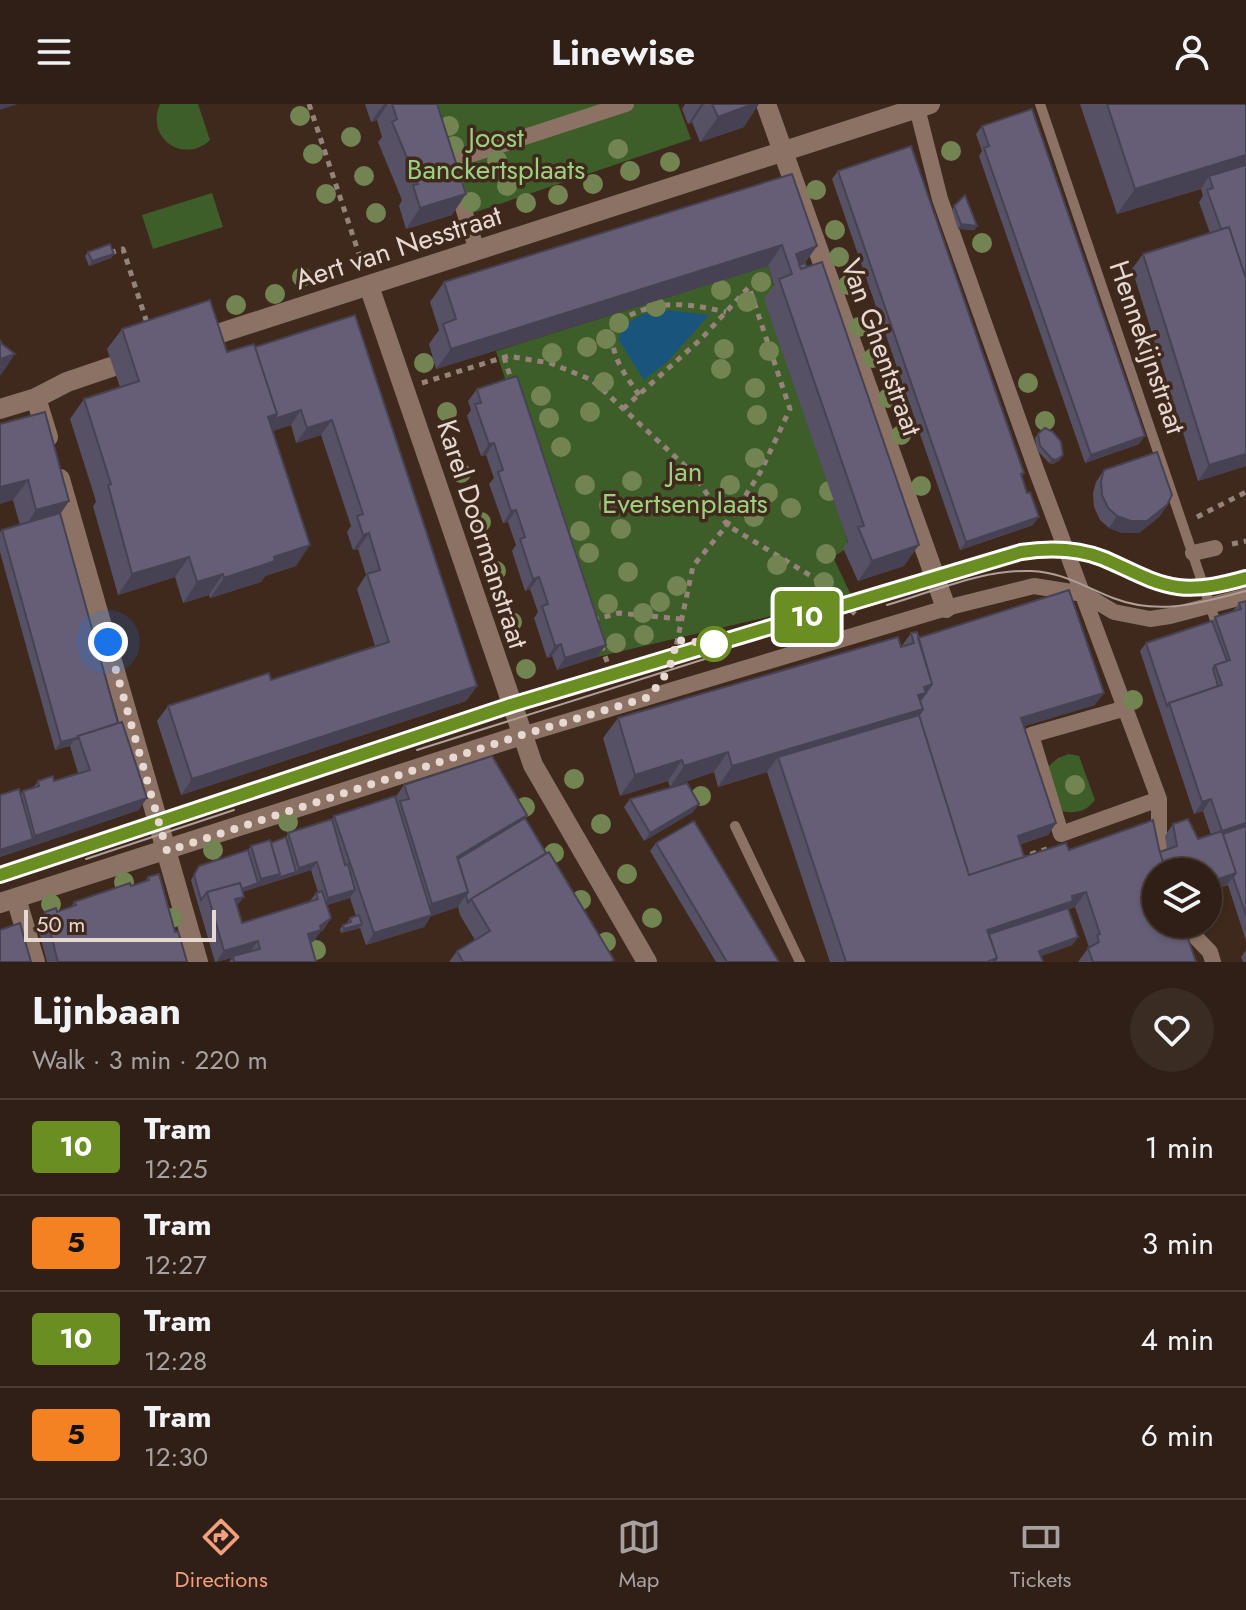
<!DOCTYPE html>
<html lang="en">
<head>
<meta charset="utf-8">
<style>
	:root { --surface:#2f1f16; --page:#3b2c23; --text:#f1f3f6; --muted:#a7a2a1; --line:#4a3d35; --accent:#f2a080 }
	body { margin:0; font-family:Jost,sans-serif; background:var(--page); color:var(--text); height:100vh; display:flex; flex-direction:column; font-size:30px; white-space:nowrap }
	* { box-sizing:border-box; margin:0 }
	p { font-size:26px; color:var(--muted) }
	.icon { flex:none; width:44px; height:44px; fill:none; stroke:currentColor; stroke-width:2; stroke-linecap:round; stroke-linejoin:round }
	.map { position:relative; height:858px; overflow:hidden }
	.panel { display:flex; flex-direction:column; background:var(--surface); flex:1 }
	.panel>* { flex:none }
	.badge { padding:0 16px; border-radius:6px; font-size:28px; line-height:52px }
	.fabs { position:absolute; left:1142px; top:754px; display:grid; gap:16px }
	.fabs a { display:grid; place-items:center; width:80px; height:80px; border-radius:50%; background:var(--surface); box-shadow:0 2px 6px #0004,0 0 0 2px var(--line); font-size:40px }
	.scale { position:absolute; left:24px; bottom:20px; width:192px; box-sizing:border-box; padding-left:8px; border:4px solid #e7d8d1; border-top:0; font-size:22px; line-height:28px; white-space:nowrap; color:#e7d8d1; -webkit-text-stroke:6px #3f291d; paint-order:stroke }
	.you { position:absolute; width:40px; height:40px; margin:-20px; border:6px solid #fff; border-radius:50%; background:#1a73e8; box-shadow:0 0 0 12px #1a73e833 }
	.map>.badge { position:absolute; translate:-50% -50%; box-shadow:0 0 0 4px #fff }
	.round { display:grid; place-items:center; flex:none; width:84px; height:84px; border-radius:42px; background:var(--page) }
	.overview { display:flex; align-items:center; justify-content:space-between; height:136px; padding:0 32px }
	h1 { font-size:38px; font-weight:700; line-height:60px }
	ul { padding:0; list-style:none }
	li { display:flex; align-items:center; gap:24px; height:96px; padding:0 32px; border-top:2px solid var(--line) }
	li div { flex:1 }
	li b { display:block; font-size:30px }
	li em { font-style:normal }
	li .badge { min-width:88px; font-weight:700; text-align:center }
	header { display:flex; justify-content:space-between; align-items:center; height:104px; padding:0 32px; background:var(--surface); font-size:36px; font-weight:700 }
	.tab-bar { display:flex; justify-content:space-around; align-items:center; height:112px; border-top:2px solid var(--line); background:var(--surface); font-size:22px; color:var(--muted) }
	.tab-bar a { display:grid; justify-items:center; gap:4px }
	.tab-bar .on { color:var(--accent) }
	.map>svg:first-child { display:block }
	.green { fill:#3e5e29 }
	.water { fill:#19547d }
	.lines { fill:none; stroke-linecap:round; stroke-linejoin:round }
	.path { stroke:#958379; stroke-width:5; stroke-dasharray:6 6; stroke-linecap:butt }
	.service { stroke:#8b7264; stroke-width:10 }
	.pedestrian { stroke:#8b7264; stroke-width:16 }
	.minor { stroke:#8b7264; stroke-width:20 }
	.tram { stroke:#b09f96; stroke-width:2 }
	.tree { fill:#738453 }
	.wall { fill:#575165; fill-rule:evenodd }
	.shaded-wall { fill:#474253 }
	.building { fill:#655e76; stroke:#474253; stroke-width:2 }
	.line-casing { stroke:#fff; stroke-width:18 }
	.line { stroke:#6b8e23; stroke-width:12 }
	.walk { stroke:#e7d8d1; stroke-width:8; stroke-dasharray:0 14.4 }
	.stop-dot { fill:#fff; stroke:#6b8e23; stroke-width:4 }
	.labels { text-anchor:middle; stroke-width:7; stroke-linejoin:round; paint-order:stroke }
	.park-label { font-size:28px; fill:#9dcf7f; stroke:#3f291d }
	.street-label { font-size:28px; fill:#e7d8d1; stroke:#3f291d }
</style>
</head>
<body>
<header><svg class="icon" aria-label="menu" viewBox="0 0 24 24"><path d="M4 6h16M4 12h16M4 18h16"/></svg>Linewise<svg class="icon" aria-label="person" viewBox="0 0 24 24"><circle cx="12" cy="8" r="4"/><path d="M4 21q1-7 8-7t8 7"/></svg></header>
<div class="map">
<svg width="1246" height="858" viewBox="0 0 1246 858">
	<rect width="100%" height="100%" fill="#3f291d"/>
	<!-- green -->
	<path class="green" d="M160,0h38l12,36c-26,25 -65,-2 -50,-36z
		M426,0h252l13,35 -227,77z
		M212,89l11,34 -70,22 -11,-34z
		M768,162l81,281 -16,10 19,40 -255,60 -101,-306z
		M1069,650l10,2 16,44c-9,12 -20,14 -34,11l-14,-43 11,-10z"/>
	<!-- water -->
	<path class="water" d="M668,206l41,5 -41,46 -24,19 -26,-41 6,-14 19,-11z"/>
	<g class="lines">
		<!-- path -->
		<path class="path" d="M309,0l54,162
			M110,149l13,-4 25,77
			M504,253l8,25
			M422,279l86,-27 42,7 42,17 102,94 33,51 89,54 39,35
			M639,291c-15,-22 -32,-43 -25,-71 40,-25 68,-22 112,-12
			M623,305l78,-70 48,-52 41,122 -29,62 -34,54 -34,41 -19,90 -6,16
			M1197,413l49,-25
			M1232,440l14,-3
			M593,516l26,-7 62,6
			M601,541l8,22
			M1019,754l28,-9"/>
		<!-- service -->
		<path class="service" d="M1040,0l177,522
			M735,722l65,136"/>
		<!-- pedestrian -->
		<path class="pedestrian" d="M916,0l24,95 97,273 122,327v62
			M448,58l178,-58
			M455,79l22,67
			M1193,449l22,-5
			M1126,604l-95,27 30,99 98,-35
			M522,631l424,-127 88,-22 50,8 30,18 36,7 20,-3 76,-20
			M1183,820l27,28 3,10"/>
		<!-- minor -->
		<path class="minor" d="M766,0l180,504
			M369,182l164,479 114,197
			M202,235l728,-235
			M36,294l12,39
			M0,305l36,-11 31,-16 44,-15
			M60,375l138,483
			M16,794l19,64
			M0,799l522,-168"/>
		<!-- tram -->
		<path class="tram" d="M887,501c46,-13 96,-36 144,-34 31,1 54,16 82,27 47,18 87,5 133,-7
			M417,646l294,-93
			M86,755l148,-49
			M0,771l511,-170 510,-153c27,-4 55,-4 81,6 26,10 48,25 76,29 23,3 46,-3 68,-9"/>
	</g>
	<!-- trees -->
	<g class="tree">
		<circle cx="300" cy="12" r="10"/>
		<circle cx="449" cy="22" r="10"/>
		<circle cx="351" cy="33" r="10"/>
		<circle cx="454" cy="42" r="10"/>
		<circle cx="618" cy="45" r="10"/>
		<circle cx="951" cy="47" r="10"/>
		<circle cx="313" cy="50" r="10"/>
		<circle cx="497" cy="56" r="10"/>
		<circle cx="670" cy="58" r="10"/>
		<circle cx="459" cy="66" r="10"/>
		<circle cx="630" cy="67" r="10"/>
		<circle cx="364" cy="72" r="10"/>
		<circle cx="593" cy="80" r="10"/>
		<circle cx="507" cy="82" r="10"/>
		<circle cx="816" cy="86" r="10"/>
		<circle cx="326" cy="90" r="10"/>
		<circle cx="558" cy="91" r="10"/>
		<circle cx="471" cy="98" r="10"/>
		<circle cx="526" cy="99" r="10"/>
		<circle cx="376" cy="109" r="10"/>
		<circle cx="835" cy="126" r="10"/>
		<circle cx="982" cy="139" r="10"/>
		<circle cx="839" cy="153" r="10"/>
		<circle cx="302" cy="173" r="10"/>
		<circle cx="761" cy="178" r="10"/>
		<circle cx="848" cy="181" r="10"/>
		<circle cx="721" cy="186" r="10"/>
		<circle cx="275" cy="190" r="10"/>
		<circle cx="747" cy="198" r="10"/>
		<circle cx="236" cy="201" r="10"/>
		<circle cx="656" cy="203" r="10"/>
		<circle cx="619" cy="219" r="10"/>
		<circle cx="859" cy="223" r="10"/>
		<circle cx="606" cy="235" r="10"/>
		<circle cx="587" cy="243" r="10"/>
		<circle cx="724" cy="245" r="10"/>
		<circle cx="769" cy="247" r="10"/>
		<circle cx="552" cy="249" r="10"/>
		<circle cx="873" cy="254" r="10"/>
		<circle cx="424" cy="259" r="10"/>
		<circle cx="721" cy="265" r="10"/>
		<circle cx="604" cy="278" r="10"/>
		<circle cx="1028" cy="279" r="10"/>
		<circle cx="755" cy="284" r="10"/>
		<circle cx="541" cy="292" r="10"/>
		<circle cx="888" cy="294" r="10"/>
		<circle cx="447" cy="308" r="10"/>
		<circle cx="590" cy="308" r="10"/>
		<circle cx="757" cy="311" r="10"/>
		<circle cx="549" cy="314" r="10"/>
		<circle cx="1045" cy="317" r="10"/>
		<circle cx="901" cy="331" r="10"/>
		<circle cx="561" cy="343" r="10"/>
		<circle cx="755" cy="354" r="10"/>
		<circle cx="461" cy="369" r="10"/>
		<circle cx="632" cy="377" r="10"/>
		<circle cx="585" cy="381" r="10"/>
		<circle cx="730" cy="381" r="10"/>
		<circle cx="921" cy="382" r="10"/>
		<circle cx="829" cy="387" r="10"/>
		<circle cx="768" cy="389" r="10"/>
		<circle cx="609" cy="401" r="10"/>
		<circle cx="791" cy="404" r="10"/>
		<circle cx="754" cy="413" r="10"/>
		<circle cx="481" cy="418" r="10"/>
		<circle cx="621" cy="425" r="10"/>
		<circle cx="580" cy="427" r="10"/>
		<circle cx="589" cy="449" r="10"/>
		<circle cx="826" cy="450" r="10"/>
		<circle cx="777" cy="461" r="10"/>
		<circle cx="496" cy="467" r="10"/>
		<circle cx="628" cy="468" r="10"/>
		<circle cx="824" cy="478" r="10"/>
		<circle cx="677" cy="482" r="10"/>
		<circle cx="660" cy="498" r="10"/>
		<circle cx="608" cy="500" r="10"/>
		<circle cx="643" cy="509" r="10"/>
		<circle cx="512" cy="518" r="10"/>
		<circle cx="644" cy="531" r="10"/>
		<circle cx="616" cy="539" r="10"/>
		<circle cx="526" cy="565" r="10"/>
		<circle cx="1133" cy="596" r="10"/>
		<circle cx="574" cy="675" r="10"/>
		<circle cx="1075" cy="681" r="10"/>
		<circle cx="701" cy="692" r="10"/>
		<circle cx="525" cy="703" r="10"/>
		<circle cx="288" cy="718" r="10"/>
		<circle cx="601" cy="720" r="10"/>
		<circle cx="213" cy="746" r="10"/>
		<circle cx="554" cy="749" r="10"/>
		<circle cx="627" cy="770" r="10"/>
		<circle cx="124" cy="778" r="10"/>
		<circle cx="581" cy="796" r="10"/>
		<circle cx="51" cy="800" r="10"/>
		<circle cx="172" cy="814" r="10"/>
		<circle cx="652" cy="814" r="10"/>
		<circle cx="606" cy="838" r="10"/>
		<circle cx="316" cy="846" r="10"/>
	</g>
	<!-- wall -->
	<path class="wall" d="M365,0h72l15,111 -46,14 -7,-23 3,-6 -24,-58 4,-5 -5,-17 -6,2z
		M685,0h68l-9,23 -44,15 -8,-20 -4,2 -6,-15z
		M1080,0h166v362l-48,15 -66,-212 11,-15 67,-21 -11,-31 4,-6 -2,-7 -84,25z
		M982,22l157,318 -54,19 -106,-307 3,-5 -6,-17z
		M838,67l186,302 -2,4 11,48 -73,25 -128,-371z
		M792,70l25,72 -12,17 99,303 -46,15 -15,-33 5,-6 -84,-243 10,-14 -6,-19 -332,103 -7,-25 10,-14 -9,-28 14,-20z
		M954,102l23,20 -3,4 -16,-1 -6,-19z
		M88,148l26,2 -3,4 -22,8 -4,-10z
		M355,211l122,371 -11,15 -285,94 -24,-74 11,-15 103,-26 104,-34 -18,-57 9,-14 -8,-26 -5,1 -6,-18 4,-6 -30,-91 -25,8 -5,-18 -18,6 23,135 -31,10 -4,6 -51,16 -1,-3 -26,8 -8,-26 -57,18 -25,-89 3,-4 -1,-4 -25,-79 14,-20 36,-12 -13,-38 15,-20 105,23 28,-5z
		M477,285l129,256 -9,12 -40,13 -5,-14 -5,2 -13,-40 4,-6 -8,-23 -5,2 -13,-40 4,-6 -8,-23 -5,1 -14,-39 5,-6 -8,-23 -5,1 -14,-40 4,-6 -3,-9z
		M0,320l69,77 -9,12 79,297 -139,47 21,-63 2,-3 10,-3 5,-7h16l24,-8 -8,-27 -15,4 -55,-198v-20l2,-2 18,-5 -7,-25z
		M1038,330l22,26 -7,4 -4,-1 -12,-13 -2,-12z
		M1104,366l63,35 -8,12 -20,16h-17l-13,-5 -9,-8 -6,-13 -1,-14 3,-11z
		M1246,497v340l-18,-56 -17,6v4l-3,5v-28h-52l40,90h-118l11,-15 -14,-40 -6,2 9,28 -6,8 -31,11 2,6h-213l-63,-190 -49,15 -4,-15 -44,15 -2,-6 -48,15 -17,-58 15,-20 283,-71 10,-14 7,5 177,67 -71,21 32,97 -8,12 -27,9 3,13 45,-7 91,2 7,-3 -2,-13 8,-12 25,15 13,-4 -8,-24 -9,3 -54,-163 6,-8 66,-22 3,-4 18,-6 6,-8z
		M404,681l121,33 88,144h-164l8,-11 18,-11 -15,-25 -2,-8 -27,9 -7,11 -58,18 -6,-17 -19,5 -1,-4 3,-4 4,-2 3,-5 6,-2 -6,-18 -23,7 4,13 -8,12 -4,2 -6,10h-3l6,20h-87l3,-4 -17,4 -24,-82 8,-14 49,-16 3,-4 20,-3 15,-6 2,-4 44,-14 2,-3 61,-18zM311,766l7,22 -2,1 -6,8 -68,22 -5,-17 5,-14z
		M630,695l63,13 -49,29 -20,-34z
		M656,739l123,119h-63l-66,-111z
		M148,773l27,55 12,30h-140l-10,-38 8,-12h12l14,-5 3,-5 71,-20z
		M1246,846v12h-3l-2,-5z"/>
	<!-- shaded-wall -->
	<path class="shaded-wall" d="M0,0h18l-18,6z
		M384,0h4l-11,16 -6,2z
		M701,0h3l-12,18 -4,2z
		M753,0h6l-15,23 -44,15 18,-25z
		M1246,51v20l-37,1 -8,13 -84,25 18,-25z
		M466,90l-14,21 -46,14 14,-21z
		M961,120l16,2 -3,4 -16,-1z
		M782,141l-14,21 -332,103 15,-20z
		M817,142l-15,21 -11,4 5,-17z
		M114,150l-3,4 -22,8 3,-5z
		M15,250l-14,21h-1v-16z
		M301,306l-10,15 -37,12 14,-20 9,-3z
		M332,316l-11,15 -25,8 11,-15z
		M1145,332l-6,8 -54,19 6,-8z
		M494,339l-8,12 -5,1 8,-12z
		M1246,350v12l-48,15 11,-16z
		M1063,351l-3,5 -7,4 -4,-1 3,-4z
		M28,376l-15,20 -13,4v-17z
		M69,397l-14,21 -33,9 14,-21z
		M1167,401l-8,12 -20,16h-17l-13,-5 8,-12z
		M516,406l-8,12 -5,1 8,-12z
		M1039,413l-6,8 -73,25 6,-8z
		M369,429l-11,16 -5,1 10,-15z
		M310,441l-14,21 -31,10 -4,6 -51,16 14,-20 50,-21z
		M919,441l-15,21 -46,15 14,-20z
		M189,453l-14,20 -57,18 14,-21z
		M223,470l-14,21 -26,8 14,-21z
		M539,473l-9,12 -5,2 8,-12z
		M561,540l-9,12 -5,2 8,-12z
		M606,541l-9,12 -40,13 8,-12z
		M932,580l-18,25 -2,-6 12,-16z
		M477,582l-11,15 -285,94 11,-16z
		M1104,589l-9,12 -83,25 9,-12z
		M923,605l-15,21 -130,27 -11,15 -49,15 14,-21z
		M76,634l-6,8 -15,4 6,-8z
		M728,648l-14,20 -44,15 14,-21z
		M682,656l-14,21 -48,15 15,-21z
		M147,694l-8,12 -112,38 8,-12z
		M1211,695l-8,12 -9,3 8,-12z
		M699,700l-6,8 -49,29 6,-8z
		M527,711l-10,15 -60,36v-9z
		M1056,719l-8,12 -38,13 8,-12z
		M1246,719v10l-26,2 2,-4z
		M33,735l-6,9 -27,9v-7z
		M317,758l-6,8 -18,6 6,-8z
		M296,768l-3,4 -57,18 3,-4 19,-7 3,-4 19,-5z
		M1236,769l-9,12 -19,7 2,-10z
		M355,786l-5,8 -27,8 5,-8z
		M468,788l-10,15 -27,9 -7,11 -58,18 8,-12 48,-15 10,-14z
		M1086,788l-11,15 -91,35 3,-12z
		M244,793l-9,12v-10z
		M331,814l-18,24 -14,4 9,-12z
		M362,820l-3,4 -18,5 3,-4z
		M1078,833l-6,8 -39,14 6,-8z
		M258,837l-9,12 -33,9 8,-11z"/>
	<!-- building -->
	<path class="building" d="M392,0h45l29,90 -46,14 -7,-23 5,-1 -26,-62 5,-3z
		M712,0h41l-35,13z
		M1107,0h139v51l-111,34z
		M1032,5l113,327 -54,19 -107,-307 5,-2 -7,-20z
		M911,42l113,327 -3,1 6,19 3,-1 9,25 -73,25 -128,-371z
		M1246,61v114l-17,-52 -8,2 -14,-39 6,-2 -4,-12z
		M792,70l25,72 -21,8 5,15 21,-7 97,283 -47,16 -14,-34 6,-1 -85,-247 13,-5 -10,-29 -331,104 -8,-25 13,-5 -12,-37z
		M965,91l12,31 -16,-2 -7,-18z
		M1229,123l17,52v175l-37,11 -66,-211z
		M110,140l4,10 -22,7 -4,-9z
		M805,159l2,4 -6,2 -2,-4z
		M210,196l17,52 27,-8 23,70 -9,3 42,128 -36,12 1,4 -51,17 -1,-4 -26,8 -8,-25 -57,17 -24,-89 3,-1 -2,-6 -25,-79 55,-18 -17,-52z
		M355,211l122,371 -285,93 -24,-73 101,-33 2,7 118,-38 -22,-68 13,-4 -11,-37 -6,2 -6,-19 6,-2 -31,-94 -25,8 -6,-18 -27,9 3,-5 -22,-67z
		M0,236l2,4 13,10 -15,5z
		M517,272l89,269 -41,13 -4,-14 -6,2 -13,-40 6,-2 -9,-27 -6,2 -13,-40 5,-2 -9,-27 -5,1 -13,-39 5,-2 -9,-27 -5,1 -14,-40 6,-1 -4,-14z
		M45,308l24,89 -33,9 -8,-30 -28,7v-63z
		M1045,324l8,4 8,10 2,13 -7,5 -4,-1 -12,-13 -2,-12z
		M1157,348l15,43 -5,10 -20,16h-16l-14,-5 -9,-8 -6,-13 -1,-14 3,-11z
		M60,409l58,210 -40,13 -2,4v-2l-15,4 -59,-212z
		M1069,486l35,103 -83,25 35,105 -38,13 6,21 -55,18 -50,-160 4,-6 -3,-8 12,-17 -14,-46z
		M1246,497v222l-24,8 14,42 -26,9 1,13 -3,3v-26h-42l-6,-20 17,-6 -4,-22 15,-5 10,20 24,-8 -11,-32 -9,3 -33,-99 53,-18 -7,-20 15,-5 -15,-43 26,-8 -2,-6z
		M1212,517l15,40 -12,4 -2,4 5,17 -49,17 -2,3 -21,-63z
		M917,528l15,52 -8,3 2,6 -8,2 5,14 -191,57 -4,-14 -44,14 -2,-6 -47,15 -17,-57 280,-81 3,10 13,-4 -3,-10z
		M919,611l50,160 97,-32 3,7 84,-30 6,29 7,23h-10v52h27l13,38h-103l-5,-14 11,-6 -2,-7 3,-1 -14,-42 -14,4 1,5 -86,29 10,28 -10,4h-141l-68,-205z
		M122,618l25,76 -112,38 -12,-45 16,-5 -1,-5 15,-5 1,5 36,-11 -12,-34z
		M492,652l35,59 -70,42 11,35 -36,12 -32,-103 9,-2 -5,-14z
		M687,679l12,21 -49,29 -20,-34z
		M19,685l14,50 -33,11v-55z
		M395,692l37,119 -58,18 -40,-117z
		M525,714l21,35 -75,46 -3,4 -2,-8 2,-3 -10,-33z
		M332,715l13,46 3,-1 7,26 -27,8 -11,-36 -18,6 -11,-35z
		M694,717l85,141h-52l-71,-119z
		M1246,722v89l-13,-38 3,-4 -13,-39z
		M286,733l10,35 -19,6 3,-4 -9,-31z
		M270,736l10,34 -19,5 -10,-33z
		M248,746l10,33 -16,6 -2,-6 -33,9 -6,8 -7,-25 5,-9z
		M549,748l65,108 -3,2h-148l-6,-11 33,-20 -19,-32z
		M159,770l16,58 3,-1 9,31h-129l-13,-50 11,-4 1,4 19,-7 -2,-3 56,-19 1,3 18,-6 -1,-3z
		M240,779l4,14 -9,2 7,24 76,-24 -2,-6 6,-2 9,27 -11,8 1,4 -13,4 8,28h-82l-1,-6 27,-7 -2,-8 -34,10 -17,-59z
		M1068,804l10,29 -39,14 4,11h-49l3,-4 -8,-24z
		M359,811l3,9 -18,5 -1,-4 8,-3 -1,-4z
		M20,819l11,39h-31v-32z"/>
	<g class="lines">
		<!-- line casing -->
		<g class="line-casing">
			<path id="line" d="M0,771l511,-170 510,-153c26,-4 55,-4 81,6 25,10 48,25 76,29 23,3 46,-3 68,-9"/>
		</g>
		<!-- line -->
		<use href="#line" class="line"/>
		<!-- walk -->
		<path class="walk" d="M108,538l59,209 355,-116 127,-38 20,-27 8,-30 37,4"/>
	</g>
	<!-- markers -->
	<circle class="stop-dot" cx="714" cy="540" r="16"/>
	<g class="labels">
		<!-- park labels -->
		<g class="park-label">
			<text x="496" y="43">Joost<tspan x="496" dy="32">Banckertsplaats</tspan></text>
			<text x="685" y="377">Jan<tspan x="685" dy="32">Evertsenplaats</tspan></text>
		</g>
		<!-- street labels -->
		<g class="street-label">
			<text transform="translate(398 143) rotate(-18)" y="10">Aert van Nesstraat</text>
			<text transform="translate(882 243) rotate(70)" y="10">Van Ghentstraat</text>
			<text transform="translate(1148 243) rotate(71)" y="10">Hennekijnstraat</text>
			<text transform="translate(483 430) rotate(72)" y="10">Karel Doormanstraat</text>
		</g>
	</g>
</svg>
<div class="fabs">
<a><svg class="icon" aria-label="layers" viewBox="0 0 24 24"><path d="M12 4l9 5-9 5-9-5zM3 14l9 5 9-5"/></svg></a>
</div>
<div class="scale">50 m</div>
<div class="you" style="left:108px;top:538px"></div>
<b class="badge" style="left:807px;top:513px;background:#6b8e23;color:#fff">10</b>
</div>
<section class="panel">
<div class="overview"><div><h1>Lijnbaan</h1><p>Walk · 3 min · 220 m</p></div><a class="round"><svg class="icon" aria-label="heart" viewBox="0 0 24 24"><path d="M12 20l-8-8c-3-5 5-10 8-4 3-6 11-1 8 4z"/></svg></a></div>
<ul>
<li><span class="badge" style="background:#6b8e23;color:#fff">10</span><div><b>Tram</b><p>12:25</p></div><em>1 min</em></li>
<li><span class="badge" style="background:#f58220;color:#111">5</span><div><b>Tram</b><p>12:27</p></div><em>3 min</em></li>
<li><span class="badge" style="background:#6b8e23;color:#fff">10</span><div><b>Tram</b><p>12:28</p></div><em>4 min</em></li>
<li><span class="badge" style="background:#f58220;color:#111">5</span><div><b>Tram</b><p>12:30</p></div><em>6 min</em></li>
</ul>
</section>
<nav class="tab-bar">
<a class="on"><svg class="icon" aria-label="directions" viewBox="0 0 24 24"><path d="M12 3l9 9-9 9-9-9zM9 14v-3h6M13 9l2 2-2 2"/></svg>Directions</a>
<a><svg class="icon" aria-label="map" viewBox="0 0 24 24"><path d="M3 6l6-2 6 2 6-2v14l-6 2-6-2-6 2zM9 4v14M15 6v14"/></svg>Map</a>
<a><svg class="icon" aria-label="tickets" viewBox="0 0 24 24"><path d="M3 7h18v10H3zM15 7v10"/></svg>Tickets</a>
</nav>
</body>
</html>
